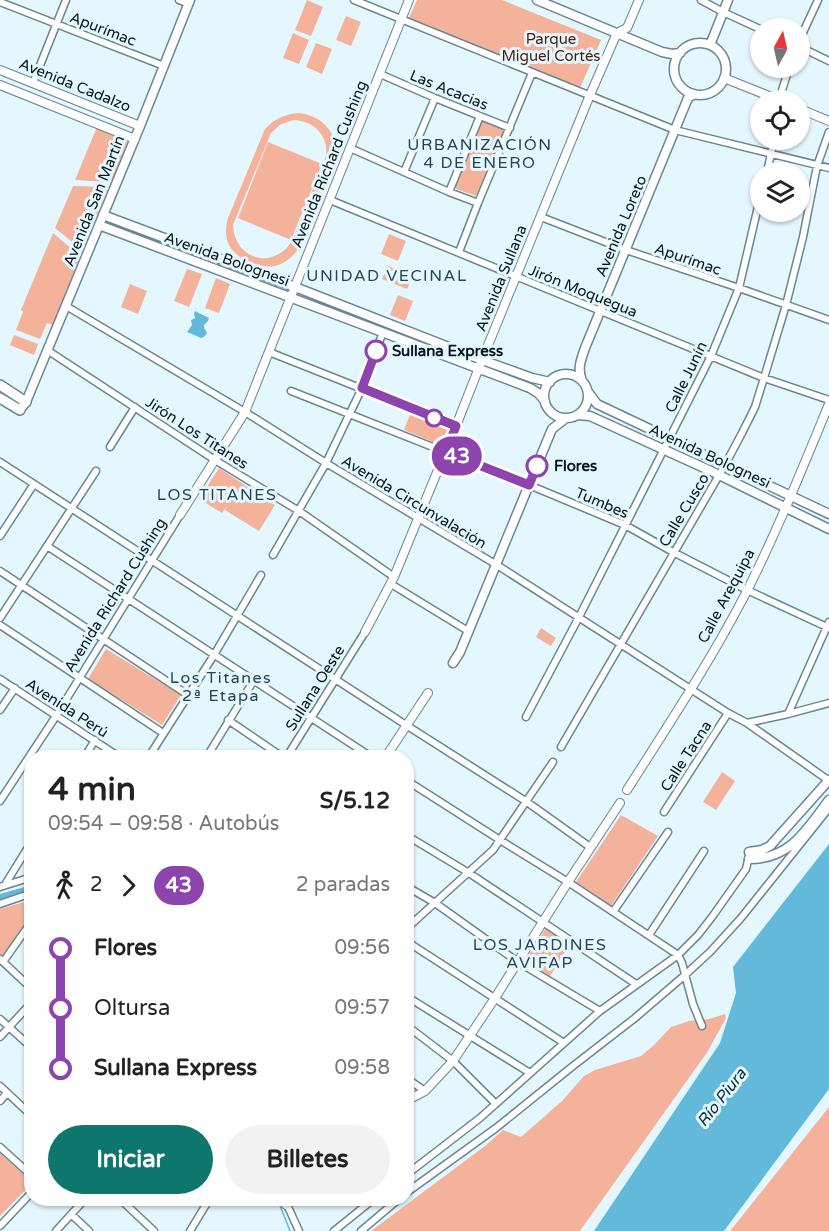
<!DOCTYPE html>
<html lang="es">
<head>
<meta charset="utf-8">
<style>
	:root { --surface:#fff; --page:#f2f2f2; --text:#222; --muted:#767676; --accent:#0f766e }
	body { margin:0; font-family:"Varela Round",sans-serif; background:var(--page); color:var(--text); height:100vh; display:flex; flex-direction:column; font-size:22px; white-space:nowrap }
	* { box-sizing:border-box; margin:0 }
	p { font-size:20px; color:var(--muted) }
	.icon { flex:none; width:33px; height:33px; fill:none; stroke:currentColor; stroke-width:2; stroke-linecap:round; stroke-linejoin:round }
	.map { position:relative; flex:1; overflow:hidden }
	.sheet { position:absolute; left:24px; top:750px; width:390px; height:456px; display:flex; flex-direction:column; background:var(--surface); border-radius:24px; box-shadow:0 2px 4px #0004 }
	.sheet>* { flex:none }
	.badge { padding:0 12px; border-radius:20px; font-size:21px; line-height:39px }
	.needle { width:39px; rotate:8deg }
	.controls { position:absolute; left:750px; top:18px; display:grid; gap:12px }
	.controls a { display:grid; place-items:center; width:60px; height:60px; border-radius:50%; background:var(--surface); box-shadow:0 2px 4px #0004; font-size:30px }
	.map>.badge { position:absolute; translate:-50% -50%; box-shadow:0 0 0 3px #fff }
	.legs { display:flex; align-items:center; gap:9px; height:66px; padding:0 24px; font-size:20px }
	.legs p { margin-inline-start:auto }
	.headline { display:flex; align-items:center; justify-content:space-between; height:102px; padding:0 24px }
	h1 { font-size:33px; font-weight:700; line-height:45px }
	.cta { display:flex; gap:12px; margin-top:auto; padding:12px 24px }
	.cta a { flex:1; height:69px; border-radius:36px; background:var(--accent); color:#fff; font-size:24px; font-weight:700; line-height:69px; text-align:center }
	.cta a+a { background:var(--page); color:var(--text) }
	ul { padding:0 24px; list-style:none }
	li { display:flex; align-items:center; gap:21px; height:60px; font-size:22px }
	li i { display:grid; place-items:center; width:9px; height:100%; margin:0 8px; background:currentColor }
	li i::after { content:''; width:15px; height:15px; margin:-8px; border:4px solid; border-radius:50%; background:var(--surface) }
	li p { margin-inline-start:auto }
	li:first-child i { background:linear-gradient(#0000 50%,currentColor 0) }
	li:last-child i { background:linear-gradient(currentColor 50%,#0000 0) }
	.map>svg:first-child { display:block }
	.green { fill:#f5b29a; fill-rule:evenodd }
	.water { fill:#63b9da }
	.lines { fill:none; stroke-linecap:round; stroke-linejoin:round }
	.stream { stroke:#63b9da; stroke-width:1.5 }
	.canal { stroke:#63b9da; stroke-width:6 }
	.minor-casing { stroke:#698692; stroke-width:9 }
	.tertiary-casing { stroke:#698692; stroke-width:10 }
	.secondary-casing { stroke:#698692; stroke-width:11 }
	.primary-casing { stroke:#698692; stroke-width:12 }
	.minor { stroke:#fff; stroke-width:6 }
	.tertiary { stroke:#fff; stroke-width:8 }
	.secondary { stroke:#fff; stroke-width:8 }
	.primary { stroke:#fff; stroke-width:9 }
	.line-1-casing { stroke:#fff; stroke-width:14 }
	.line-1 { stroke:#8e44ad; stroke-width:9 }
	.stop-1-dot { fill:#fff; stroke:#8e44ad; stroke-width:3 }
	.labels { text-anchor:middle; stroke-width:6; stroke-linejoin:round; paint-order:stroke }
	.street-label { font-size:15px; fill:#081418; stroke:#e4f7ff }
	.park-label { font-size:15px; fill:#4a1d0a; stroke:#e4f7ff }
	.stop-label { font-size:15px; font-weight:bold; fill:#081418; stroke:#e4f7ff; text-anchor:start }
	.neighbourhood-label { font-size:16px; letter-spacing:1.5px; fill:#28434e; stroke:#e4f7ff }
	.water-label { font-size:16px; font-style:italic; fill:#042e3c; stroke:#e4f7ff }
</style>
</head>
<body>
<div class="map">
<svg width="829" height="1231" viewBox="0 0 829 1231">
	<rect width="100%" height="100%" fill="#e4f7ff"/>
	<!-- green -->
	<path class="green" d="M307,0l16,7 -12,29 -16,-6z
		M417,0h85l99,40 -21,48 -171,-70z
		M346,16l15,6 -10,24 -15,-6z
		M293,33l16,7 -10,24 -16,-6z
		M316,43l16,6 -10,25 -16,-7z
		M297,113c23,1 42,19 38,43l-39,96c-13,15 -26,18 -44,11 -22,-9 -30,-21 -24,-45l37,-89c9,-10 19,-14 32,-16zM294,120c20,1 35,16 32,36l-33,83c-17,31 -58,23 -60,-14l38,-92 10,-9z
		M482,119l23,12 -29,65 -22,-8z
		M97,127l29,10 2,3 -15,38 -4,4 -34,-2z
		M268,142l54,22 -31,76 -53,-22z
		M73,186l32,1h2v3l-25,60 -27,-22z
		M53,233l27,23 -27,69 -6,-2 -7,16 -24,-9 7,-18 -2,-2z
		M389,234l17,7 -8,20 -17,-7z
		M388,266l25,10 -6,13 -25,-10z
		M187,269l15,5 -13,33 -15,-6z
		M216,278l14,6 -11,29 -14,-5z
		M130,284l17,7 -9,23 -17,-7z
		M398,295l15,6 -8,20 -15,-6z
		M14,335l24,9 -4,11 -24,-10z
		M411,412l39,15 -7,19 -39,-16z
		M219,468l56,37 -16,26 -34,-21 2,-4 -5,7 -23,-14z
		M541,628l15,10 -5,8 -15,-9z
		M106,649l75,46 -19,30 -74,-46z
		M722,772l13,9 -19,29 -13,-8z
		M621,815l37,21 -47,70 -35,-24z
		M31,900v19l-28,39 -3,-2v-47z
		M546,928l25,16 -21,32 -25,-15z
		M725,1014l1,4 -18,33 -128,180h-209l114,-85 18,-16 18,7 41,-36 22,-25 11,-6 46,-14 13,-11 17,-18 18,-6 20,-2z
		M829,1107v124h-99z
		M0,1153l32,29 -1,2 -31,32z"/>
	<!-- water -->
	<path class="water" d="M195,311l14,7 -1,3 -4,4v3l3,5 -3,4 -3,1 -14,-6 5,-7 -1,-5 4,-2 -1,-4z
		M829,844v245l-105,142h-130l126,-188 16,-50 -3,-26z"/>
	<g class="lines">
		<!-- stream -->
		<path class="stream" d="M277,1198l13,33"/>
		<!-- canal -->
		<path class="canal" d="M0,897l32,-9"/>
		<!-- minor casing -->
		<g class="minor-casing">
			<path id="minor" d="M179,0l10,4
				M354,0l321,130 154,38
				M701,0l22,12 37,17
				M0,2l164,64
				M800,39l18,-39
				M800,47l29,14
				M380,74l55,24 75,30
				M33,83l33,-83
				M779,100l10,-32
				M350,148l99,44 29,11
				M404,172l31,-74
				M767,172l7,-32
				M449,192l31,-76
				M330,200l434,178 65,22
				M541,217l85,33 113,38 90,32
				M459,252l19,-49 54,-130
				M66,306l179,106 81,51 171,102 231,148 19,10 81,57
				M47,350l168,110 84,51 95,66
				M269,352l187,74
				M291,391l238,94 96,40 48,27 74,38 82,38
				M110,447l25,-40
				M0,462l406,263 121,77 63,45
				M0,536l34,-52
				M47,546l326,212
				M273,555l53,-92 36,-75 21,-56
				M0,571l188,124
				M391,584l77,47
				M0,618l96,-147
				M0,625l163,108
				M0,679l121,79
				M0,710l15,-22
				M788,714l41,-92
				M526,717l53,-100 132,-261 28,-68 21,-90
				M228,720l56,38
				M747,723l41,-9 41,-11
				M561,747l164,-282 17,-32 13,-26 9,-29 22,-73 17,-68 14,-71 12,-34
				M84,758l11,-18
				M148,758l66,-103 47,-80
				M206,758l48,-78
				M286,758l79,-126
				M406,780l94,60 68,42 110,73 4,8 11,41 9,22
				M0,801l56,-85 124,-201
				M664,812l64,-99
				M406,835l63,38 167,111
				M6,883l26,-42
				M406,886l29,17 83,59 82,49
				M0,887l32,-10
				M0,904l32,-11
				M613,912l55,-80
				M406,929l87,-79 60,-88
				M649,935l55,-84
				M406,941l158,102
				M0,959l32,30
				M3,962l29,-41
				M406,996l124,77
				M0,1019l32,29
				M406,1025l47,36 43,43
				M0,1037l32,-35
				M406,1078l19,13
				M0,1086l32,30
				M0,1101l7,-8
				M0,1147l32,29
				M406,1175l74,-57 120,-107 78,-56 20,-20 14,-18 34,-48 3,-13
				M406,1193l90,-65 77,-62 62,-48 50,-43 25,-23 31,-34 88,-110
				M119,1198l35,33
				M198,1198l8,7
				M284,1198l15,33
				M72,1215l17,16
				M0,1226l32,-34
				M56,1231l30,-33
				M190,1231l20,-33
				M334,1231l41,-33
				M361,1231l39,-33"/>
		</g>
		<!-- tertiary casing -->
		<g class="tertiary-casing">
			<path id="tertiary" d="M0,70l140,56
				M724,78l55,22
				M0,85l135,54
				M800,109l29,12
				M180,515l65,-103 164,-412
				M365,632l29,-55 62,-151 26,-66 108,-265 27,-62 10,-5 12,-28
				M385,758l43,-65
				M627,790c42,-66 85,-131 121,-201 30,-60 55,-122 81,-185
				M406,1101l19,-10 28,-30 42,-63 73,-116 52,-79
				M286,1205l7,-7"/>
		</g>
		<!-- secondary casing -->
		<g class="secondary-casing">
			<path id="secondary" d="M537,0l125,52 10,2 8,-1
				M674 69a26 26 0 1 1 52 0a26 26 0 1 1-52 0Z
				M710,45l18,-45
				M103,215l192,72 187,73 50,18 18,4
				M99,225l431,163 8,5 7,8
				M544 396a22 22 0 1 1 44 0a22 22 0 1 1-44 0Z
				M582,381c-5,-13 -1,-21 3,-33l103,-250 6,-4
				M588,392l9,12 232,110
				M22,407l4,-5 114,-276 50,-126
				M577,415l13,1 121,55 118,58
				M453,663l7,-11 92,-223 14,-11
				M749,852l13,-2 8,-4 59,-66
				M749,859c42,0 57,-29 80,-59"/>
		</g>
		<!-- primary casing -->
		<g class="primary-casing">
			<path id="primary" d="M0,385l26,17
				M0,398l20,12"/>
		</g>
		<!-- minor -->
		<use href="#minor" class="minor"/>
		<!-- tertiary -->
		<use href="#tertiary" class="tertiary"/>
		<!-- secondary -->
		<use href="#secondary" class="secondary"/>
		<!-- primary -->
		<use href="#primary" class="primary"/>
	</g>
	<g class="lines">
		<!-- line-1 casing -->
		<g class="line-1-casing">
			<path id="line-1" d="M376,351l-14,37 94,38 -10,26 83,33 8,-19"/>
		</g>
		<!-- line-1 -->
		<use href="#line-1" class="line-1"/>
	</g>
	<!-- markers -->
	<g class="stop-1-dot">
		<circle cx="376" cy="351" r="10"/>
		<circle cx="434" cy="418" r="8"/>
		<circle cx="537" cy="466" r="10"/>
	</g>
	<g class="labels">
		<!-- street labels -->
		<g class="street-label">
			<text transform="translate(103 29) rotate(21)" y="5">Apurímac</text>
			<text transform="translate(75 85) rotate(22)" y="5">Avenida Cadalzo</text>
			<text transform="translate(449 90) rotate(22)" y="5">Las Acacias</text>
			<text transform="translate(329 164) rotate(-68)" y="5">Avenida Richard Cushing</text>
			<text transform="translate(94 201) rotate(-68)" y="5">Avenida San Martín</text>
			<text transform="translate(621 226) rotate(-67)" y="5">Avenida Loreto</text>
			<text transform="translate(227 259) rotate(20)" y="5">Avenida Bolognesi</text>
			<text transform="translate(688 259) rotate(19)" y="5">Apurímac</text>
			<text transform="translate(501 278) rotate(-68)" y="5">Avenida Sullana</text>
			<text transform="translate(583 291) rotate(22)" y="5">Jirón Moquegua</text>
			<text transform="translate(686 377) rotate(-64)" y="5">Calle Junín</text>
			<text transform="translate(197 433) rotate(33)" y="5">Jirón Los Titanes</text>
			<text transform="translate(710 456) rotate(25)" y="5">Avenida Bolognesi</text>
			<text transform="translate(414 502) rotate(31)" y="5">Avenida Circunvalación</text>
			<text transform="translate(602 503) rotate(23)" y="5">Tumbes</text>
			<text transform="translate(684 510) rotate(-59)" y="5">Calle Cusco</text>
			<text transform="translate(115 595) rotate(-58)" y="5">Avenida Richard Cushing</text>
			<text transform="translate(726 596) rotate(-62)" y="5">Calle Arequipa</text>
			<text transform="translate(315 688) rotate(-58)" y="5">Sullana Oeste</text>
			<text transform="translate(67 708) rotate(33)" y="5">Avenida Perú</text>
			<text transform="translate(686 756) rotate(-57)" y="5">Calle Tacna</text>
		</g>
		<!-- park labels -->
		<g class="park-label">
			<text x="551" y="44">Parque<tspan x="551" dy="17">Miguel Cortés</tspan></text>
		</g>
		<!-- stop labels -->
		<g class="stop-label">
			<text x="392" y="356">Sullana Express</text>
			<text x="554" y="471">Flores</text>
		</g>
		<!-- neighbourhood labels -->
		<g class="neighbourhood-label">
			<text x="480" y="150">URBANIZACIÓN<tspan x="480" dy="18">4 DE ENERO</tspan></text>
			<text x="387" y="281">UNIDAD VECINAL</text>
			<text x="217" y="500">LOS TITANES</text>
			<text x="221" y="683">Los Titanes<tspan x="221" dy="18">2ª Etapa</tspan></text>
			<text x="540" y="950">LOS JARDINES<tspan x="540" dy="18">AVIFAP</tspan></text>
		</g>
		<!-- water labels -->
		<g class="water-label">
			<text transform="translate(721 1097) rotate(-52)" y="6">Río Piura</text>
		</g>
	</g>
</svg>
<div class="controls">
<a><svg class="needle" viewBox="-14 -14 28 28"><path d="M0-13l5 13h-10z" fill="#e53935"/><path d="M0 13l5-13h-10z" fill="#767676"/></svg></a>
<a><svg class="icon" aria-label="locate" viewBox="0 0 24 24"><circle cx="12" cy="12" r="6"/><path d="M12 2v4M12 18v4M2 12h4M18 12h4"/></svg></a>
<a><svg class="icon" aria-label="layers" viewBox="0 0 24 24"><path d="M12 4l9 5-9 5-9-5zM3 14l9 5 9-5"/></svg></a>
</div>
<b class="badge" style="left:457px;top:456px;background:#8e44ad;color:#fff">43</b>
<section class="sheet">
<div class="headline"><div><h1>4 min</h1><p>09:54 – 09:58 · Autobús</p></div><b>S/5.12</b></div>
<div class="legs"><svg class="icon" aria-label="walk" viewBox="0 0 24 24"><circle cx="13" cy="4" r="2"/><path d="M13 8l-2 6 4 7M11 14l-3 7M7 12l3-4h3l4 4"/></svg>2<svg class="icon" aria-label="forward" viewBox="0 0 24 24"><path d="M9 5l7 7-7 7"/></svg><b class="badge" style="background:#8e44ad;color:#fff">43</b><p>2 paradas</p></div>
<ul>
<li><i style="color:#8e44ad"></i><b>Flores</b><p>09:56</p></li>
<li><i style="color:#8e44ad"></i><span>Oltursa</span><p>09:57</p></li>
<li><i style="color:#8e44ad"></i><b>Sullana Express</b><p>09:58</p></li>
</ul>
<div class="cta"><a>Iniciar</a><a>Billetes</a></div>
</section>
</div>
</body>
</html>
